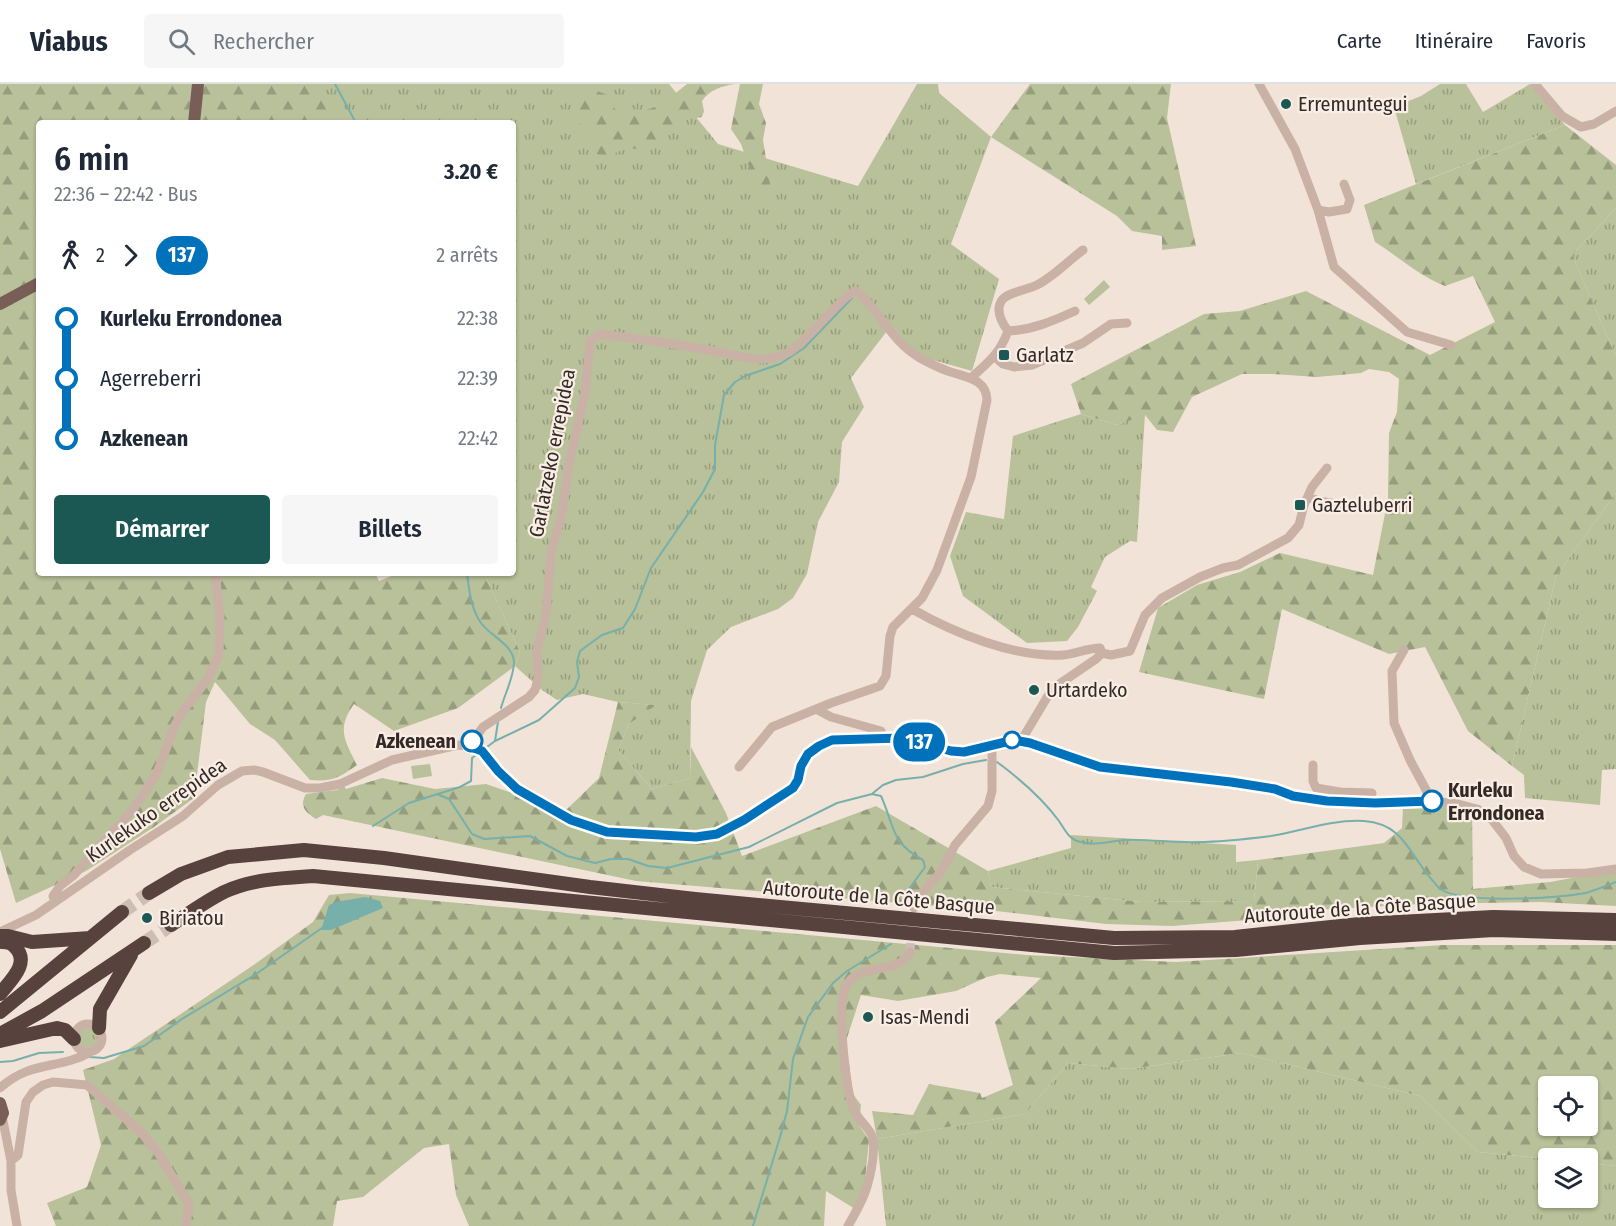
<!DOCTYPE html>
<html lang="fr">
<head>
<meta charset="utf-8">
<style>
	:root { --surface:#fff; --page:#f6f6f7; --text:#1f2937; --muted:#747a83; --line:#e0e1e3; --accent:#1b5854 }
	body { margin:0; font-family:"Fira Sans Condensed",sans-serif; background:var(--page); color:var(--text); height:100vh; display:flex; flex-direction:column; font-size:22px; white-space:nowrap }
	* { box-sizing:border-box; margin:0 }
	p { font-size:20px; color:var(--muted) }
	.icon { flex:none; width:33px; height:33px; fill:none; stroke:currentColor; stroke-width:2; stroke-linecap:round; stroke-linejoin:round }
	.map { position:relative; flex:1; overflow:hidden }
	.drawer { position:absolute; left:36px; top:36px; width:480px; height:456px; display:flex; flex-direction:column; background:var(--surface); border-radius:6px; box-shadow:0 2px 4px #0004 }
	.drawer>* { flex:none }
	.badge { padding:0 12px; border-radius:20px; font-size:21px; line-height:39px }
	.buttons { position:absolute; left:1538px; top:992px; display:grid; gap:12px }
	.buttons a { display:grid; place-items:center; width:60px; height:60px; border-radius:6px; background:var(--surface); box-shadow:0 2px 4px #0004; font-size:30px }
	.map>.badge { position:absolute; translate:-50% -50%; box-shadow:0 0 0 3px #fff }
	.legs { display:flex; align-items:center; gap:9px; height:66px; padding:0 18px; font-size:20px }
	.legs p { margin-inline-start:auto }
	.headline { display:flex; align-items:center; justify-content:space-between; height:102px; padding:0 18px }
	h1 { font-size:33px; font-weight:600; line-height:45px }
	.button { display:flex; gap:12px; margin-top:auto; padding:12px 18px }
	.button a { flex:1; height:69px; border-radius:6px; background:var(--accent); color:#fff; font-size:24px; font-weight:600; line-height:69px; text-align:center }
	.button a+a { background:var(--page); color:var(--text) }
	ul { padding:0 18px; list-style:none }
	li { display:flex; align-items:center; gap:21px; height:60px; font-size:22px }
	li i { display:grid; place-items:center; width:9px; height:100%; margin:0 8px; background:currentColor }
	li i::after { content:''; width:15px; height:15px; margin:-8px; border:4px solid; border-radius:50%; background:var(--surface) }
	li p { margin-inline-start:auto }
	li:first-child i { background:linear-gradient(#0000 50%,currentColor 0) }
	li:last-child i { background:linear-gradient(currentColor 50%,#0000 0) }
	header { display:flex; align-items:center; gap:36px; box-sizing:border-box; height:84px; padding:0 30px; background:var(--surface); border-bottom:2px solid var(--line) }
	header strong { font-size:28px }
	nav { display:flex; gap:33px; margin-inline-start:auto; font-size:21px }
	.search { width:420px; height:54px; background:var(--page); display:flex; align-items:center; gap:15px; box-sizing:border-box; padding:0 21px; border-radius:6px; color:var(--muted); font-size:22px }
	.map>svg:first-child { display:block }
	.grass { fill:url(#grass-tufts) }
	.forest { fill:url(#forest-firs); fill-rule:evenodd }
	.pitch { fill:#b8c199 }
	.water { fill:#77afab }
	.lines { fill:none; stroke-linecap:round; stroke-linejoin:round }
	.stream { stroke:#77afab; stroke-width:2 }
	.minor-tunnel { stroke:#ccbeb5; stroke-width:9; stroke-dasharray:9 4.5; stroke-linecap:butt }
	.highway-tunnel { stroke:#ccbeb5; stroke-width:14; stroke-dasharray:14 7; stroke-linecap:butt }
	.minor { stroke:#cab1a5; stroke-width:9 }
	.major { stroke:#785e57; stroke-width:12 }
	.highway { stroke:#57423d; stroke-width:14 }
	.line-1-casing { stroke:#fff; stroke-width:14 }
	.line-1 { stroke:#0072bc; stroke-width:9 }
	.poi-dot { fill:#1b5854; stroke:#f9eee5; stroke-width:2 }
	.stop-1-dot { fill:#fff; stroke:#0072bc; stroke-width:3 }
	.labels { text-anchor:middle; stroke-width:4.5; stroke-linejoin:round; paint-order:stroke }
	.poi-label { font-size:20px; fill:#352926; stroke:#f9eee5; text-anchor:start }
	.street-label { font-size:20px; fill:#352926; stroke:#f9eee5 }
	.stop-label { font-size:20px; font-weight:bold; fill:#352926; stroke:#f9eee5; text-anchor:end }
</style>
</head>
<body>
<header>
<strong>Viabus</strong>
<div class="search"><svg class="icon" aria-label="search" viewBox="0 0 24 24"><circle cx="10" cy="10" r="6"/><path d="M15 15l6 6"/></svg>Rechercher</div>
<nav><a>Carte</a><a>Itinéraire</a><a>Favoris</a></nav>
</header>
<div class="map">
<svg width="1616" height="1142" viewBox="0 0 1616 1142">
	<defs>
		<pattern id="grass-tufts" width="24" height="20" patternUnits="userSpaceOnUse" patternTransform="scale(1.5)"><rect width="24" height="20" fill="#b8c199"/><path d="M3 7l-1-3M5 7V3M7 7l1-3M15 17l-1-3M17 17v-4M19 17l1-3" fill="none" stroke="#969d7d"/></pattern>
		<pattern id="forest-firs" width="22" height="20" patternUnits="userSpaceOnUse" patternTransform="scale(1.5)"><rect width="22" height="20" fill="#b8c199"/><path d="M5 1l3.5 6h-7zM16 11l3.5 6h-7z" fill="#969d7d"/></pattern>
	</defs>
	<rect width="100%" height="100%" fill="#f2e3d9"/>
	<!-- grass -->
	<path class="grass" d="M186,0h483l49,60 140,42 59,-102h21l1,9 52,44 -40,107 48,35 -27,92 -49,-14 -36,-26 -36,47 13,29 -22,35 -3,40 -21,40 -11,52 -14,24 -15,11 -47,18 -24,23 -16,51 -1,77 -38,11 -34,-39 11,-26 26,-19 -37,-3 -35,-8 -26,6 -15,-10 -27,-24 5,-14 -36,-79h29v-450h-333z
		M1440,0h26l17,28 47,-28 35,41 -149,59 -22,-77 27,-11z
		M1616,124v148l-44,-101z
		M1081,330l36,11 28,-11 -8,128 -7,-1 -25,16 -14,30 6,4 -19,36 -11,14 -40,2 -64,-47 -13,-40 16,-44 38,7 9,-83z
		M1616,409v276l-14,1 -2,35 -75,-7 -1,-23 -12,-9 44,-190z
		M1071,751l165,10v17l22,-2 -4,41 -112,1 -151,-15 -3,-16 83,-23z
		M78 954a10 10 0 1 1 20 0a10 10 0 1 1-20 0Z
		M1241,969l179,43 58,56 70,7v38h39v-34l29,3v60h-730l-9,-87 148,-25 43,-51 62,6z"/>
	<!-- forest -->
	<path class="forest" d="M0,0h318l19,29 -3,10h-295v450h336l4,8 20,-8h85l36,79 -5,14 -57,42 -64,23 -40,-27c-18,25 -9,37 3,61 -18,13 -25,17 -47,15l-35,-40 -25,-16 -35,-42 -9,20 -12,96 -40,29 -68,44 -70,32 -16,-54z
		M687,0h48c-13,2 -26,6 -33,17l2,10 -2,6c-22,3 -42,12 -53,33l-23,-2 -21,10 -14,-7 -1,-23 -12,-5 -2,-33 7,-4 25,9 8,16 24,1 21,-7z
		M740,0h23l-4,20 7,19 -3,17 8,50 -3,8 -9,-3 -18,-51 -10,-15z
		M1030,0h141l-4,34 29,128 -34,4v-14l-30,-5 -15,-15 -126,-79z
		M1565,41l51,40v43l-44,47 44,101v137l-60,83 -44,190 -44,-35 -43,-84 -36,7 -107,-45 -18,90 -125,-27 19,-64 39,-23 43,-13 40,-19 93,22 15,-77 1,-65 8,-21 2,-33 -10,-7 -20,-3 -8,4 -44,4 -44,-3h-31l-50,23 -19,35 -16,-2 -12,-15 -28,10 -36,-11 -10,-30 133,-70 36,-3 66,-20 124,64 65,-33 -22,-46 -28,10c-26,-10 -46,-29 -70,-44l-11,-37z
		M618,618l38,3 -27,19 -11,26 34,39 38,-11 1,-31 35,66 16,43 134,-50 112,65 3,16 151,15 112,-1 4,-41 126,-17 18,-15 1,-21 69,-3 1,85 77,-7 66,-12v36l-76,-4 -119,2 -154,9 -5,6 -90,7 -66,-2 -110,-13 -360,-30 -313,-66 -7,4c-11,-7 -17,-13 -10,-25l31,-4 7,-4 2,3 36,-11 53,11 51,-5 79,27 34,-33z
		M350,809l677,62 149,7 267,-17h173v221l-29,-3v-5l-39,1 -70,-7 -58,-56 -179,-43 -111,16 -62,-6 -43,51 -148,25 -5,-28 41,4 16,-31 51,9 2,5 31,-13 -18,-63 46,-44 -41,-4 -13,3 -31,14 -58,10 -37,-6 -15,46 7,53 8,11 -2,20 10,15 -5,50 -9,19 -29,-18 -2,35h-355l-13,-31 -7,-51 -25,4 -61,49 -26,4 -4,25h-277l-9,-23 40,-16 14,-42 -18,-75 31,-11 141,-95 58,-42 16,-27zM1548,1002h39v39h-39z"/>
	<!-- pitch -->
	<path class="pitch" d="M1104,196l6,7 -21,18 -5,-6z
		M430,680l2,12 -19,3 -2,-13z"/>
	<!-- water -->
	<path class="water" d="M365,813l15,4 3,7 -52,22h-10l8,-25 7,-3z"/>
	<g class="lines">
		<!-- stream -->
		<path class="stream" d="M335,0l21,39
			M467,489c2,17 4,36 14,50 9,13 32,21 33,39 0,15 -9,31 -13,46
			M495,657l44,-21 36,-32 4,-11 -2,-15 3,-11 22,-16 21,-7 12,-19 16,-41 52,-76 12,-23v-24l9,-50 11,-13 10,-6 35,-12 24,-16 48,-50
			M487,663l8,-6 3,-19
			M997,678c23,17 45,36 62,59 6,9 10,19 22,21 15,4 29,-1 45,-2 24,-1 48,3 72,2 24,0 49,-3 73,-6 30,-5 62,-17 93,-15 41,3 45,34 69,60 2,3 6,7 9,9 24,14 115,8 144,3 10,-3 20,-7 30,-11
			M873,709l10,-8 13,-5 27,-3 40,-13 23,-4
			M437,710l12,5 23,35 12,5 46,-3 37,20 28,7 16,-4h17l20,7 19,2 82,-21 88,-44 35,-9 9,2c14,31 9,46 42,64l2,7c-8,12 -21,26 -24,38
			M373,742l36,-23 51,-16 11,-6 1,-23 4,-3
			M89,973l15,1 40,-12 38,-27 74,-45 66,-46
			M0,978l13,-1 26,-8 24,-1
			M753,1142l27,-89 7,-26 6,-52 15,-42 25,-34 14,-12 44,-27"/>
		<!-- minor-tunnel -->
		<path class="minor-tunnel" d="M910,868l3,-38"/>
		<!-- highway-tunnel -->
		<path class="highway-tunnel" d="M122,828l27,-19
			M144,859l27,-18"/>
		<!-- minor -->
		<path class="minor" d="M1259,0l36,65 23,61 16,57 73,65 44,13
			M1535,0l27,32 19,11 13,-3 22,-13
			M1318,126l11,2 18,-3 3,-9 -6,-16
			M1008,247c24,-1 45,-10 67,-20
			M995,273l8,7 11,3 18,-2 51,-22 28,-19 16,-1
			M972,293c17,-15 28,-24 36,-46 -6,-8 -13,-21 -6,-31 6,-8 25,-10 35,-15 16,-8 31,-24 46,-35
			M1308,413l11,4 40,7
			M912,525c42,24 103,49 151,46 13,-1 24,-7 37,-7l2,5
			M1404,566l-12,21 2,52 16,37 22,41
			M1102,569l9,2 19,-4 15,-36 17,-17 38,-21 23,-9 15,-3 50,-27 11,-13 5,-20 8,-18 15,-19
			M818,626l13,7 50,14 3,8
			M1021,657l31,-52 44,-30 6,-6
			M469,662l14,-19 46,-30 6,-7 3,-11 -1,-29 9,-35 5,-62 11,-40 8,-54 15,-66 5,-52 9,-7 8,1c32,4 64,8 96,14 18,3 36,9 55,10 10,0 21,-2 31,-7 18,-10 56,-60 67,-61 24,18 34,50 64,67 11,6 22,12 34,15 15,5 32,7 33,27l-16,77 -34,93 -15,28 -29,29 -3,9 -4,40 -6,10 -49,17 -59,24 -33,40
			M1313,681v16l3,7 24,4
			M1340,712v-4l32,1
			M55,818l-2,-6 7,-10 14,-11 60,-67 23,-35 18,-48 8,-14 24,-31 12,-25 1,-39 -5,-43
			M914,824l8,-15 18,-20 15,-28 33,-39 4,-15v-45
			M0,848l36,-17 94,-65 53,-34 35,-31 24,-14 12,-1 9,2 42,16h15l20,-4 52,-24 66,-15c32,2 37,29 61,45 26,17 56,34 86,42 18,4 40,2 59,3 17,1 34,3 51,0 18,-4 61,-35 78,-47l5,-8 3,-14 7,-12 10,-8 14,-6 69,-2 50,13 13,1 18,-3 21,-8h18l79,26 131,15 45,7 17,7 34,5 48,2 57,-2 26,3 19,5 12,7 17,22 8,18 10,11 17,7 46,-1 29,-4
			M74 954a14 14 0 1 1 28 0a14 14 0 1 1-28 0Z
			M0,1004c31,-28 58,-18 91,-36
			M2,1032l9,45v29l6,36
			M11,1077l7,-6 8,-53 7,-10 10,-7 10,-3 34,3 53,46 19,23 30,50 -3,22
			M848,1142c15,-26 21,-38 25,-68 0,-7 2,-15 -1,-22 -4,-10 -14,-16 -18,-26 -9,-21 -15,-91 -11,-114 6,-39 55,-17 67,-44"/>
		<!-- major -->
		<path class="major" d="M194,39l4,-39
			M0,220l39,-21
			M0,1019l3,10 -3,7"/>
		<!-- highway -->
		<path class="highway" d="M149,809l32,-19 47,-17 76,-7 80,8 206,29 105,12 419,39 121,-1 125,-13 133,-7 123,3
			M171,841c17,-11 35,-24 53,-33 28,-13 59,-14 89,-16l801,77 122,-3 124,-12 134,-8 122,4
			M0,852h8l24,6 58,-4
			M0,910c10,-13 31,-31 15,-47 -4,-4 -7,-5 -13,-5
			M0,928l122,-100
			M99,944l1,-19 31,-54
			M0,950l42,-23 102,-68
			M0,957l57,-13 8,2 9,9"/>
	</g>
	<g class="lines">
		<!-- line-1 casing -->
		<g class="line-1-casing">
			<path id="line-1" d="M472,657l-3,5 13,5 16,20 19,18 54,31 36,12 89,5 21,-3 27,-14 49,-32 5,-8 3,-14 7,-12 11,-8 13,-6 69,-2 50,13 13,1 50,-12 16,3 70,24 131,15 44,7 18,7 34,5 48,2 57,-2"/>
		</g>
		<!-- line-1 -->
		<use href="#line-1" class="line-1"/>
	</g>
	<!-- markers -->
	<g class="poi-dot">
		<circle cx="1286" cy="20" r="6"/>
		<rect x="998" y="265" width="12" height="12" rx="3"/>
		<rect x="1294" y="415" width="12" height="12" rx="3"/>
		<circle cx="1034" cy="606" r="6"/>
		<circle cx="147" cy="834" r="6"/>
		<circle cx="868" cy="933" r="6"/>
	</g>
	<g class="stop-1-dot">
		<circle cx="1012" cy="656" r="8"/>
		<circle cx="472" cy="657" r="10"/>
		<circle cx="1432" cy="717" r="10"/>
	</g>
	<g class="labels">
		<!-- poi labels -->
		<g class="poi-label">
			<text x="1298" y="27">Erremuntegui</text>
			<text x="1016" y="278">Garlatz</text>
			<text x="1312" y="428">Gazteluberri</text>
			<text x="1046" y="613">Urtardeko</text>
			<text x="159" y="841">Biriatou</text>
			<text x="880" y="940">Isas-Mendi</text>
		</g>
		<!-- street labels -->
		<g class="street-label">
			<text transform="translate(552 369) rotate(-79)" y="7">Garlatzeko errepidea</text>
			<text transform="translate(156 726) rotate(-35)" y="7">Kurlekuko errepidea</text>
			<text transform="translate(879 813) rotate(5)" y="7">Autoroute de la Côte Basque</text>
			<text transform="translate(1360 824) rotate(-4)" y="7">Autoroute de la Côte Basque</text>
		</g>
		<!-- stop labels -->
		<g class="stop-label">
			<text x="456" y="664">Azkenean</text>
			<text x="1448" y="713" text-anchor="start">Kurleku<tspan x="1448" dy="23">Errondonea</tspan></text>
		</g>
	</g>
</svg>
<div class="buttons">
<a><svg class="icon" aria-label="locate" viewBox="0 0 24 24"><circle cx="12" cy="12" r="6"/><path d="M12 2v4M12 18v4M2 12h4M18 12h4"/></svg></a>
<a><svg class="icon" aria-label="layers" viewBox="0 0 24 24"><path d="M12 4l9 5-9 5-9-5zM3 14l9 5 9-5"/></svg></a>
</div>
<b class="badge" style="left:919px;top:658px;background:#0072bc;color:#fff">137</b>
<section class="drawer">
<div class="headline"><div><h1>6 min</h1><p>22:36 – 22:42 · Bus</p></div><b>3.20 €</b></div>
<div class="legs"><svg class="icon" aria-label="walk" viewBox="0 0 24 24"><circle cx="13" cy="4" r="2"/><path d="M13 8l-2 6 4 7M11 14l-3 7M7 12l3-4h3l4 4"/></svg>2<svg class="icon" aria-label="forward" viewBox="0 0 24 24"><path d="M9 5l7 7-7 7"/></svg><b class="badge" style="background:#0072bc;color:#fff">137</b><p>2 arrêts</p></div>
<ul>
<li><i style="color:#0072bc"></i><b>Kurleku Errondonea</b><p>22:38</p></li>
<li><i style="color:#0072bc"></i><span>Agerreberri</span><p>22:39</p></li>
<li><i style="color:#0072bc"></i><b>Azkenean</b><p>22:42</p></li>
</ul>
<div class="button"><a>Démarrer</a><a>Billets</a></div>
</section>
</div>
</body>
</html>
